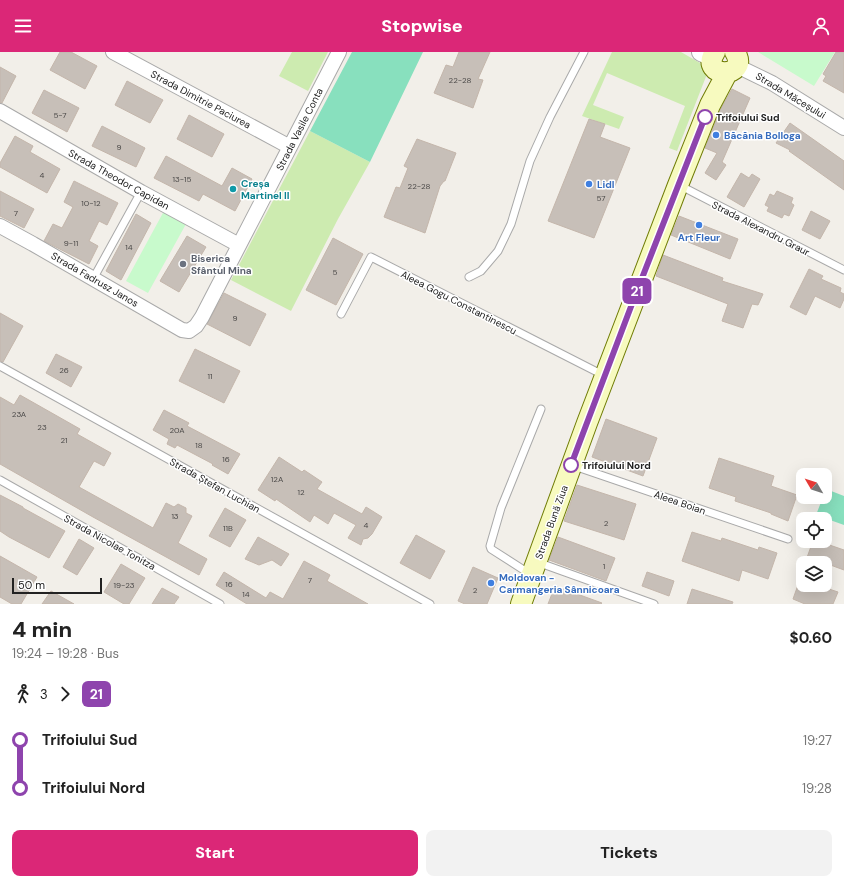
<!DOCTYPE html>
<html lang="en">
<head>
<meta charset="utf-8">
<style>
	:root { --surface:#fff; --page:#f2f2f2; --text:#222; --muted:#767676; --accent:#db2777 }
	body { margin:0; font-family:"DM Sans",sans-serif; background:var(--page); color:var(--text); height:100vh; display:flex; flex-direction:column; font-size:15px; white-space:nowrap }
	* { box-sizing:border-box; margin:0 }
	p { font-size:13px; color:var(--muted) }
	.icon { flex:none; width:22px; height:22px; fill:none; stroke:currentColor; stroke-width:2; stroke-linecap:round; stroke-linejoin:round }
	.map { position:relative; height:552px; overflow:hidden }
	.panel { display:flex; flex-direction:column; background:var(--surface); flex:1 }
	.panel>* { flex:none }
	.badge { padding:0 8px; border-radius:6px; font-size:14px; line-height:26px }
	.needle { width:26px; rotate:309deg }
	.fabs { position:absolute; left:796px; top:416px; display:grid; gap:8px }
	.fabs a { display:grid; place-items:center; width:36px; height:36px; border-radius:8px; background:var(--surface); box-shadow:0 4px 16px #0002; font-size:20px }
	.scale { position:absolute; left:12px; bottom:10px; width:90px; box-sizing:border-box; padding-left:4px; border:2px solid #222; border-top:0; font-size:11px; line-height:14px; white-space:nowrap; color:#222; -webkit-text-stroke:3px #fff; paint-order:stroke }
	.map>.badge { position:absolute; translate:-50% -50%; box-shadow:0 0 0 2px #fff }
	.legs { display:flex; align-items:center; gap:6px; height:44px; padding:0 12px; font-size:13px }
	.legs p { margin-inline-start:auto }
	.headline { display:flex; align-items:center; justify-content:space-between; height:68px; padding:0 12px }
	h1 { font-size:22px; font-weight:800; line-height:30px }
	.cta { display:flex; gap:8px; margin-top:auto; padding:8px 12px }
	.cta a { flex:1; height:46px; border-radius:8px; background:var(--accent); color:#fff; font-size:16px; font-weight:800; line-height:46px; text-align:center }
	.cta a+a { background:var(--page); color:var(--text) }
	ul { padding:0 12px; list-style:none }
	li { display:flex; align-items:center; gap:14px; height:48px; font-size:15px }
	li i { display:grid; place-items:center; width:6px; height:100%; margin:0 5px; background:currentColor }
	li i::after { content:''; width:10px; height:10px; margin:-5px; border:3px solid; border-radius:50%; background:var(--surface) }
	li p { margin-inline-start:auto }
	li:first-child i { background:linear-gradient(#0000 50%,currentColor 0) }
	li:last-child i { background:linear-gradient(currentColor 50%,#0000 0) }
	header { display:flex; justify-content:space-between; align-items:center; height:52px; padding:0 12px; background:var(--accent); color:#fff; font-size:18px; font-weight:800 }
	.map>svg:first-child { display:block }
	.grass { fill:#cdebb0 }
	.park { fill:#c8facc }
	.pitch { fill:#88e0be }
	.building { fill:#c7bfb8; stroke:#c4b6ab }
	.lines { fill:none; stroke-linecap:round; stroke-linejoin:round }
	.service-casing { stroke:#a9a9a9; stroke-width:9 }
	.minor-casing { stroke:#a9a9a9; stroke-width:16 }
	.tertiary-casing { stroke:#a9a9a9; stroke-width:20 }
	.secondary-casing { stroke:#707d05; stroke-width:22 }
	.service { stroke:#fff; stroke-width:7 }
	.minor { stroke:#fff; stroke-width:14 }
	.tertiary { stroke:#fff; stroke-width:18 }
	.secondary { stroke:#f7fabf; stroke-width:20 }
	.line-1-casing { stroke:#fff; stroke-width:9 }
	.line-1 { stroke:#8e44ad; stroke-width:6 }
	.stop-1-dot { fill:#fff; stroke:#8e44ad; stroke-width:2 }
	.shop-dot { fill:#3f7fe0; stroke:#fff; stroke-width:1.5 }
	.culture-dot { fill:#0f9aa8; stroke:#fff; stroke-width:1.5 }
	.worship-dot { fill:#6b7280; stroke:#fff; stroke-width:1.5 }
	.labels { text-anchor:middle; stroke-width:3; stroke-linejoin:round; paint-order:stroke }
	.number-label { font-size:8px; fill:#4b4948 }
	.street-label { font-size:10px; fill:#222; stroke:#fff }
	.stop-label { font-size:10px; font-weight:bold; fill:#222; stroke:#fff; text-anchor:start }
	.shop-label { font-size:10px; font-weight:bold; fill:#366cbe; stroke:#fff; text-anchor:start }
	.culture-label { font-size:10px; font-weight:bold; fill:#0d838f; stroke:#fff; text-anchor:start }
	.worship-label { font-size:10px; font-weight:bold; fill:#5b616d; stroke:#fff; text-anchor:start }
</style>
</head>
<body>
<header><svg class="icon" aria-label="menu" viewBox="0 0 24 24"><path d="M4 6h16M4 12h16M4 18h16"/></svg>Stopwise<svg class="icon" aria-label="person" viewBox="0 0 24 24"><circle cx="12" cy="8" r="4"/><path d="M4 21q1-7 8-7t8 7"/></svg></header>
<div class="map">
<svg width="844" height="552" viewBox="0 0 844 552">
	<rect width="100%" height="100%" fill="#f2efe9"/>
	<!-- grass -->
	<path class="grass" d="M292,0h36l-20,39 -29,-15z
		M612,0h69l19,11 7,11 -30,77 -8,-3 16,-42 -78,-33 -14,32 31,12 -5,12 -37,-13z
		M310,79l60,31 -32,57 -47,92 -60,-31z"/>
	<!-- park -->
	<path class="park" d="M758,0h77l-21,34z
		M164,159l22,13 -38,69 -22,-12z"/>
	<!-- pitch -->
	<path class="pitch" d="M352,0h71l-53,110 -60,-31z
		M826,437l18,7v29l-28,-10 7,-18h2z"/>
	<!-- building -->
	<path class="building" d="M60,0h11l26,14 -12,23 -35,-19z
		M459,0h31l-12,27 5,1 -10,28 -39,-15 12,-28 7,2z
		M836,0h8v41l-21,-12 3,-5 -3,-2z
		M0,15l16,9 -14,27h-2z
		M127,29l36,19 -13,23 -35,-18z
		M732,37l18,9 -28,64 4,3 -10,15 -11,-7 12,-20 -12,-5 15,-38z
		M44,38l35,18 -12,24 -35,-19z
		M189,63l35,19 -12,23 -35,-18z
		M589,67l16,5 -5,13 30,11 -36,90 -46,-17z
		M790,71l54,38v29l-55,-39 1,-1 -14,-7z
		M102,74l43,22 -9,19 -44,-21z
		M15,84l18,10 -3,6 30,17 -13,24 -47,-26v-4z
		M417,87l39,14 -11,28h-1l-4,5 -15,47 -41,-16 12,-30 4,1 8,-20 -4,-2z
		M166,104l56,30 10,-18 20,11 -17,32 -32,-17 -4,7 -45,-23z
		M741,121l8,5 3,-4 8,5 -16,28 -17,-10z
		M74,129l44,22 -11,22 -8,-4 -10,20 9,5 -9,18 -45,-23 9,-17 9,4 11,-21 -9,-5z
		M0,139l34,18 -10,19 -24,-12z
		M777,139l16,7 -2,5 3,2 -5,11 -5,-2 -2,4 -15,-7 2,-4 -4,-2 5,-11 4,2z
		M811,159l19,10 -10,18 -18,-9z
		M136,162l15,9 -30,57 -15,-9z
		M679,164l59,23 -8,20 -59,-24z
		M187,184l19,11 -27,45 -19,-11z
		M333,186l30,16 -27,51 -30,-15z
		M663,203l60,23 -1,3 41,13 -5,11 -6,-1 -9,24 -21,-7 6,-17 -72,-28z
		M809,217l14,7 -2,3 20,9 -1,4 4,2v5l-4,9 -25,-12 -9,19 -16,-8z
		M224,241l42,21 -16,32 -43,-22z
		M0,261l23,13 -20,36 -3,-1z
		M195,297l45,22 -16,32 -45,-22z
		M56,302l26,13 -11,20 -25,-14z
		M20,343l60,34 -3,5 34,19 -7,13 -10,-5 -15,26 74,41 13,-25 8,4 4,-3 8,4v5l6,3 -14,27 29,16 -8,16 -106,-58 -93,-53v-67l14,8z
		M164,358l25,13 -2,3 53,28 -12,20 -16,-9 1,-1 -36,-19 -2,3 -8,-4 2,-5 -16,-9z
		M606,367l51,19 -14,38 -51,-19z
		M279,405l23,15 2,-2 18,12 -5,7 45,25 4,-7 16,10 -10,17 -4,4 -5,1 -2,6 -13,-7 8,-13 -22,-12 -6,11 -14,-9 -4,7 -34,-23 -1,2 -17,-11z
		M719,406l55,18 -3,10 26,9 -9,26 -17,-7v-1l-36,-12 1,-4 -27,-9z
		M577,433l59,19 -12,36 -60,-19z
		M0,443l23,12v1l42,23 -16,27 -40,-21 -9,-6z
		M225,456l21,12 -16,27 -21,-11z
		M692,480l29,9 1,-3 36,12 1,-3 18,6 -9,26 -26,-9 -3,11 -57,-20z
		M416,483l29,16 -15,28 -30,-16z
		M258,485l31,17 -8,12 -9,-6 -13,5 -14,-6z
		M558,485l57,21 -9,23 -57,-21z
		M79,487l15,9 -17,27 -14,-8z
		M813,489h5l26,9v20l-19,-7h-20z
		M0,504l37,21 -16,27h-9l-12,-7z
		M304,509l26,14 -3,6 41,23h-121l-31,-19 8,-13 42,26 4,-6 13,7z
		M121,512l24,14 -16,26h-5l-20,-12z
		M473,515l25,11 -11,26h-22l-7,-3z
		M647,520l27,9 -5,15 -27,-10z
		M798,533h19l21,7 -5,12h-28l-12,-5z
		M555,534l47,17 -1,1h-53z
		M162,536l17,9 -5,7h-22z
		M692,537l41,13 -1,2h-45z
		M51,539l23,13h-32z"/>
	<g class="lines">
		<!-- service casing -->
		<g class="service-casing">
			<path id="service" d="M679,133l165,85
				M469,225l12,-6 17,-20 13,-27 19,-63 20,-44 34,-65
				M93,227l48,-87
				M341,262l30,-57 234,119
				M0,314l430,238
				M580,416l208,71
				M0,428l220,124
				M537,510l117,42
				M530,522l-39,-25 -1,-3 11,-38 40,-99"/>
		</g>
		<!-- minor casing -->
		<g class="minor-casing">
			<path id="minor" d="M113,0l177,95
				M737,14l35,17 72,45
				M0,59l141,81 98,53
				M0,174l33,18 149,86 7,1 7,-5 6,-9 137,-265"/>
		</g>
		<!-- tertiary casing -->
		<g class="tertiary-casing">
			<path id="tertiary" d="M701,0l11,5"/>
		</g>
		<!-- secondary casing -->
		<g class="secondary-casing">
			<path id="secondary" d="M715,0c-17,27 36,27 20,0
				M521,552l66,-181 91,-238 32,-80 17,-32"/>
		</g>
		<!-- service -->
		<use href="#service" class="service"/>
		<!-- minor -->
		<use href="#minor" class="minor"/>
		<!-- tertiary -->
		<use href="#tertiary" class="tertiary"/>
		<!-- secondary -->
		<use href="#secondary" class="secondary"/>
	</g>
	<g class="lines">
		<!-- line-1 casing -->
		<g class="line-1-casing">
			<path id="line-1" d="M571,413l64,-169 70,-179"/>
		</g>
		<!-- line-1 -->
		<use href="#line-1" class="line-1"/>
	</g>
	<!-- markers -->
	<g class="stop-1-dot">
		<circle cx="705" cy="65" r="7"/>
		<circle cx="571" cy="413" r="7"/>
	</g>
	<g class="shop-dot">
		<circle cx="716" cy="83" r="4"/>
		<circle cx="589" cy="132" r="4"/>
		<circle cx="699" cy="173" r="4"/>
		<circle cx="491" cy="531" r="4"/>
	</g>
	<circle class="culture-dot" cx="233" cy="137" r="4"/>
	<circle class="worship-dot" cx="183" cy="212" r="4"/>
	<g class="labels">
		<!-- number labels -->
		<g class="number-label">
			<text x="460" y="31">22-28</text>
			<text x="60" y="66">5-7</text>
			<text x="119" y="98">9</text>
			<text x="42" y="126">4</text>
			<text x="182" y="130">13-15</text>
			<text x="419" y="137">22-28</text>
			<text x="601" y="149">57</text>
			<text x="91" y="154">10-12</text>
			<text x="16" y="164">7</text>
			<text x="71" y="194">9-11</text>
			<text x="129" y="198">14</text>
			<text x="335" y="223">5</text>
			<text x="235" y="269">9</text>
			<text x="64" y="321">26</text>
			<text x="210" y="327">11</text>
			<text x="19" y="365">23A</text>
			<text x="42" y="378">23</text>
			<text x="177" y="381">20A</text>
			<text x="64" y="391">21</text>
			<text x="199" y="396">18</text>
			<text x="226" y="410">16</text>
			<text x="277" y="430">12A</text>
			<text x="301" y="443">12</text>
			<text x="175" y="467">13</text>
			<text x="606" y="474">2</text>
			<text x="366" y="476">4</text>
			<text x="228" y="479">11B</text>
			<text x="604" y="517">1</text>
			<text x="310" y="531">7</text>
			<text x="229" y="535">16</text>
			<text x="124" y="536">19-23</text>
			<text x="475" y="541">2</text>
			<text x="246" y="545">14</text>
		</g>
		<!-- street labels -->
		<g class="street-label">
			<text transform="translate(791 43) rotate(31)" y="4">Strada Măceșului</text>
			<text transform="translate(201 47) rotate(28)" y="4">Strada Dimitrie Paciurea</text>
			<text transform="translate(299 77) rotate(-63)" y="4">Strada Vasile Conta</text>
			<text transform="translate(119 127) rotate(29)" y="4">Strada Theodor Capidan</text>
			<text transform="translate(761 176) rotate(27)" y="4">Strada Alexandru Graur</text>
			<text transform="translate(95 227) rotate(30)" y="4">Strada Fadrusz Janos</text>
			<text transform="translate(459 250) rotate(27)" y="4">Aleea Gogu Constantinescu</text>
			<text transform="translate(215 433) rotate(29)" y="4">Strada Ștefan Luchian</text>
			<text transform="translate(680 450) rotate(19)" y="4">Aleea Boian</text>
			<text transform="translate(551 470) rotate(-70)" y="4">Strada Bună Ziua</text>
			<text transform="translate(110 490) rotate(29)" y="4">Strada Nicolae Tonitza</text>
		</g>
		<!-- stop labels -->
		<g class="stop-label">
			<text x="716" y="69">Trifoiului Sud</text>
			<text x="582" y="417">Trifoiului Nord</text>
		</g>
		<!-- shop labels -->
		<g class="shop-label">
			<text x="724" y="87">Băcănia Bolloga</text>
			<text x="597" y="136">Lidl</text>
			<text x="699" y="189" text-anchor="middle">Art Fleur</text>
			<text x="499" y="529">Moldovan -<tspan x="499" dy="12">Carmangeria Sânnicoara</tspan></text>
		</g>
		<!-- culture labels -->
		<g class="culture-label">
			<text x="241" y="135">Creșa<tspan x="241" dy="12">Martinel II</tspan></text>
		</g>
		<!-- worship labels -->
		<g class="worship-label">
			<text x="191" y="210">Biserica<tspan x="191" dy="12">Sfântul Mina</tspan></text>
		</g>
	</g>
</svg>
<div class="fabs">
<a><svg class="needle" viewBox="-14 -14 28 28"><path d="M0-13l5 13h-10z" fill="#e53935"/><path d="M0 13l5-13h-10z" fill="#767676"/></svg></a>
<a><svg class="icon" aria-label="locate" viewBox="0 0 24 24"><circle cx="12" cy="12" r="6"/><path d="M12 2v4M12 18v4M2 12h4M18 12h4"/></svg></a>
<a><svg class="icon" aria-label="layers" viewBox="0 0 24 24"><path d="M12 4l9 5-9 5-9-5zM3 14l9 5 9-5"/></svg></a>
</div>
<div class="scale">50 m</div>
<b class="badge" style="left:637px;top:239px;background:#8e44ad;color:#fff">21</b>
</div>
<section class="panel">
<div class="headline"><div><h1>4 min</h1><p>19:24 – 19:28 · Bus</p></div><b>$0.60</b></div>
<div class="legs"><svg class="icon" aria-label="walk" viewBox="0 0 24 24"><circle cx="13" cy="4" r="2"/><path d="M13 8l-2 6 4 7M11 14l-3 7M7 12l3-4h3l4 4"/></svg>3<svg class="icon" aria-label="forward" viewBox="0 0 24 24"><path d="M9 5l7 7-7 7"/></svg><b class="badge" style="background:#8e44ad;color:#fff">21</b></div>
<ul>
<li><i style="color:#8e44ad"></i><b>Trifoiului Sud</b><p>19:27</p></li>
<li><i style="color:#8e44ad"></i><b>Trifoiului Nord</b><p>19:28</p></li>
</ul>
<div class="cta"><a>Start</a><a>Tickets</a></div>
</section>
</body>
</html>
